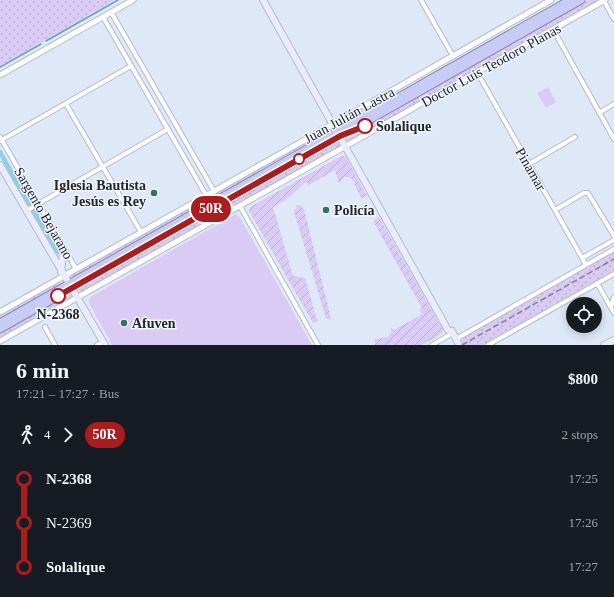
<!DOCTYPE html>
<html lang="en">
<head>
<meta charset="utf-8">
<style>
	:root { --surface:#171b24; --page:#242831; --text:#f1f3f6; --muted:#9ea1a6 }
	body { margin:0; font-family:Georgia,serif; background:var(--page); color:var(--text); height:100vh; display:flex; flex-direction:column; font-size:15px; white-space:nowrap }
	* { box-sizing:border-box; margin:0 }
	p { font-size:13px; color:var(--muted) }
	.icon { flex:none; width:22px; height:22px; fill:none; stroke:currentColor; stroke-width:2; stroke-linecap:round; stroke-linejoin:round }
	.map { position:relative; height:345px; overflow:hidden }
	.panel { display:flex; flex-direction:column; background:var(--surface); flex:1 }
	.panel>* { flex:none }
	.badge { padding:0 8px; border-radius:13px; font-size:14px; line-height:26px }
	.buttons { position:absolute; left:566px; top:297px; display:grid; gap:8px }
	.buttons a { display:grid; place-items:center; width:36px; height:36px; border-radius:50%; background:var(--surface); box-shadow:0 2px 10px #0003; font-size:20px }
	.map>.badge { position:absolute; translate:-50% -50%; box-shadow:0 0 0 2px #fff }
	.legs { display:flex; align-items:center; gap:6px; height:44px; padding:0 16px; font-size:13px }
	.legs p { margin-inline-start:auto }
	.headline { display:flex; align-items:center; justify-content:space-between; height:68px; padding:0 16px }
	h1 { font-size:22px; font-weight:700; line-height:30px }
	ul { padding:0 16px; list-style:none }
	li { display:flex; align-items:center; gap:14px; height:44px; font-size:15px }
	li i { display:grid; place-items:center; width:6px; height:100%; margin:0 5px; background:currentColor }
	li i::after { content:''; width:10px; height:10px; margin:-5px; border:3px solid; border-radius:50%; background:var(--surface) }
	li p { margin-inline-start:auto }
	li:first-child i { background:linear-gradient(#0000 50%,currentColor 0) }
	li:last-child i { background:linear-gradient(currentColor 50%,#0000 0) }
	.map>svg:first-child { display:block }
	.grass { fill:url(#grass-dots) }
	.garden { fill:url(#garden-furrows) }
	.pitch { fill:#dacbf5 }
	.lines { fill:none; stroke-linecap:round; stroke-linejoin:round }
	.stream { stroke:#6e9cb0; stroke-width:1.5 }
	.canal { stroke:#8ecee9; stroke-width:4.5 }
	.minor-casing { stroke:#b3bbca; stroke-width:6 }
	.tertiary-casing { stroke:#b3bbca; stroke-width:7 }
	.secondary-casing { stroke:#b3bbca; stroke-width:8 }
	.trunk-casing { stroke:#8689ac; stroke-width:9 }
	.minor { stroke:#fff; stroke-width:4 }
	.tertiary { stroke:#fff; stroke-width:5 }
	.secondary { stroke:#ebecfb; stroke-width:6 }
	.trunk { stroke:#c8cbf4; stroke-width:7 }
	.rail { stroke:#7f8590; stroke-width:1.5; stroke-dasharray:6 3; stroke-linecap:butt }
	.line-1-casing { stroke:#fff; stroke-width:9 }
	.line-1 { stroke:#ab1c1f; stroke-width:6 }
	.stop-1-dot { fill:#fff; stroke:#ab1c1f; stroke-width:2 }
	.poi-dot { fill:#35725d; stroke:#f0f5fe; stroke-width:1.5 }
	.labels { text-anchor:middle; stroke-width:3; stroke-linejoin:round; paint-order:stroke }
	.street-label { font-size:14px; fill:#23262c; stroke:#f0f5fe }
	.stop-label { font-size:14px; font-weight:bold; fill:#23262c; stroke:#f0f5fe; text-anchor:start }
	.poi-label { font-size:14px; font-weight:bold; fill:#23262c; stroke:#f0f5fe; text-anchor:start }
</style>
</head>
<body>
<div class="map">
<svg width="614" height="345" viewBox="0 0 614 345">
	<defs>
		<pattern id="grass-dots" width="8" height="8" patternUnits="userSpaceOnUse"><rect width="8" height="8" fill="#dacbf5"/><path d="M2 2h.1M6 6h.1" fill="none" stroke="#bbaed2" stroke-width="1.8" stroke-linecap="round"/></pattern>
		<pattern id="garden-furrows" width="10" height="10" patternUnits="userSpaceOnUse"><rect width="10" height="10" fill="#dacbf5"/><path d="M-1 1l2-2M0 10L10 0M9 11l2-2" fill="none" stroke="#bbaed2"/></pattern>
	</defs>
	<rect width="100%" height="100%" fill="#dfe8f7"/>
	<!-- grass -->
	<path class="grass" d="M0,0h115l-115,66z
		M589,0h11l-249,141 -5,-1 -1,-2 9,-7h4z
		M327,129l3,4 -9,6 -3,-1 -245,139 -2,-1v-1z
		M335,143l4,1 1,3 -258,145 -4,-2 1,-2 8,-6 2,1z
		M614,251v20l-131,74h-20l-1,-7z
		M59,281l3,3 -7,5h-3l-52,29v-4z
		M69,294l3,1 -1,4 -71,40v-6z"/>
	<!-- garden -->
	<path class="garden" d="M341,156h4l22,40 -6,2 -9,-19 -3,-2h-5l-5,6 -4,-13 -26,15 -3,-3 -20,18 -13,7 20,69 12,2 11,39 3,4 -6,2 -64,-112 1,-4z
		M297,205h3l4,4 27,109 -1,2 -4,-2 -32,-106z
		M379,217l64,113 -2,4 -19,11h-47v-6l13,-2 3,-4v-5l3,2 28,-16 -2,-4 2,-2 -48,-85v-3z"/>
	<!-- pitch -->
	<path class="pitch" d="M548,87l8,15 -10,6 -9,-15z
		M236,214l3,2 73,129h-200l-23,-42 1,-6z"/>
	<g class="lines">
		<!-- stream -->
		<path class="stream" d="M46,41l72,-41
			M0,67l41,-23"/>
		<!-- canal -->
		<path class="canal" d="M0,152l29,52
			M34,211l24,41"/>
		<!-- minor casing -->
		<g class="minor-casing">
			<path id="minor" d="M421,0l32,56
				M604,1l10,18
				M111,12l103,179
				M103,17l103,178
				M553,29l61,110
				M477,72l109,193
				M66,104l75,128
				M599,113l15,-9
				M0,137l76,132
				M0,141l131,-75
				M529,164l46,-27
				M240,206l78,139
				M555,210l29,-17h4l26,43
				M26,211l142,-82
				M582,258l32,-18
				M597,283l17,30
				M611,307l3,-10
				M45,327l10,18
				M456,339l158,-90
				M97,345l6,-3
				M432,345l21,-12
				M488,345l126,-71"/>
		</g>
		<!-- tertiary casing -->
		<g class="tertiary-casing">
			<path id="tertiary" d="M0,75l133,-75
				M356,111l195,-111
				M0,312l349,-197
				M0,341l605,-341"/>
		</g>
		<!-- secondary casing -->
		<g class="secondary-casing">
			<path id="secondary" d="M263,0l185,330 5,3
				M0,165l105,180
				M60,242l3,11 -2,19
				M452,331l7,14
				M604,345l10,-5"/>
		</g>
		<!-- trunk casing -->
		<g class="trunk-casing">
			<path id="trunk" d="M347,116l26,-8
				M0,323l570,-323
				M0,329l581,-329"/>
		</g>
		<!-- minor -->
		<use href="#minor" class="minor"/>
		<!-- tertiary -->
		<use href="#tertiary" class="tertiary"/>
		<!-- secondary -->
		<use href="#secondary" class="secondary"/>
		<!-- trunk -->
		<use href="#trunk" class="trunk"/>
		<!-- rail -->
		<path class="rail" d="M462,345l152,-86"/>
	</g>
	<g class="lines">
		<!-- line-1 casing -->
		<g class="line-1-casing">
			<path id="line-1" d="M58,296l282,-160 25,-10"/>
		</g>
		<!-- line-1 -->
		<use href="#line-1" class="line-1"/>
	</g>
	<!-- markers -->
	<g class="stop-1-dot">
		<circle cx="365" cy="126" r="7"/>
		<circle cx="299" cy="159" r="5"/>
		<circle cx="58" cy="296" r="7"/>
	</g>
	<g class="poi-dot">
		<circle cx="154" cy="193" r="4"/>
		<circle cx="326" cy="210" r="4"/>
		<circle cx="124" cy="323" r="4"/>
	</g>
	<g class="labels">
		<!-- street labels -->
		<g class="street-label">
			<text transform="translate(491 65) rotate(-29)" y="5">Doctor Luis Teodoro Planas</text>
			<text transform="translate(349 115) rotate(-29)" y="5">Juan Julián Lastra</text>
			<text transform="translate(531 169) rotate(60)" y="5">Pinamar</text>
			<text transform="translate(44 213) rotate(60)" y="5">Sargento Bejarano</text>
		</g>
		<!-- stop labels -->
		<g class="stop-label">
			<text x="376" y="131">Solalique</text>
			<text x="58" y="319" text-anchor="middle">N-2368</text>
		</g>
		<!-- poi labels -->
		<g class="poi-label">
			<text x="146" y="190" text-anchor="end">Iglesia Bautista<tspan x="146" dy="16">Jesús es Rey</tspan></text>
			<text x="334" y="215">Policía</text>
			<text x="132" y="328">Afuven</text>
		</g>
	</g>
</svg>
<div class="buttons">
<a><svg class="icon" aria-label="locate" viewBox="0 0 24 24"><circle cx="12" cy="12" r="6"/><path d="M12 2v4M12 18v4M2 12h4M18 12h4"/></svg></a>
</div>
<b class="badge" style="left:211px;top:209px;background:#ab1c1f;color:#fff">50R</b>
</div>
<section class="panel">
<div class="headline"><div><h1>6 min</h1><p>17:21 – 17:27 · Bus</p></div><b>$800</b></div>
<div class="legs"><svg class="icon" aria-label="walk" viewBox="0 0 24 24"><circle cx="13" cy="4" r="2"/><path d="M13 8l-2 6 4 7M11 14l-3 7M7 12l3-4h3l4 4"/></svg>4<svg class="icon" aria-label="forward" viewBox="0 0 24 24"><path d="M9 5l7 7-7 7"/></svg><b class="badge" style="background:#ab1c1f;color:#fff">50R</b><p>2 stops</p></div>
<ul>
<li><i style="color:#ab1c1f"></i><b>N-2368</b><p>17:25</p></li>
<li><i style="color:#ab1c1f"></i><span>N-2369</span><p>17:26</p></li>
<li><i style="color:#ab1c1f"></i><b>Solalique</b><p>17:27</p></li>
</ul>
</section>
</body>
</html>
